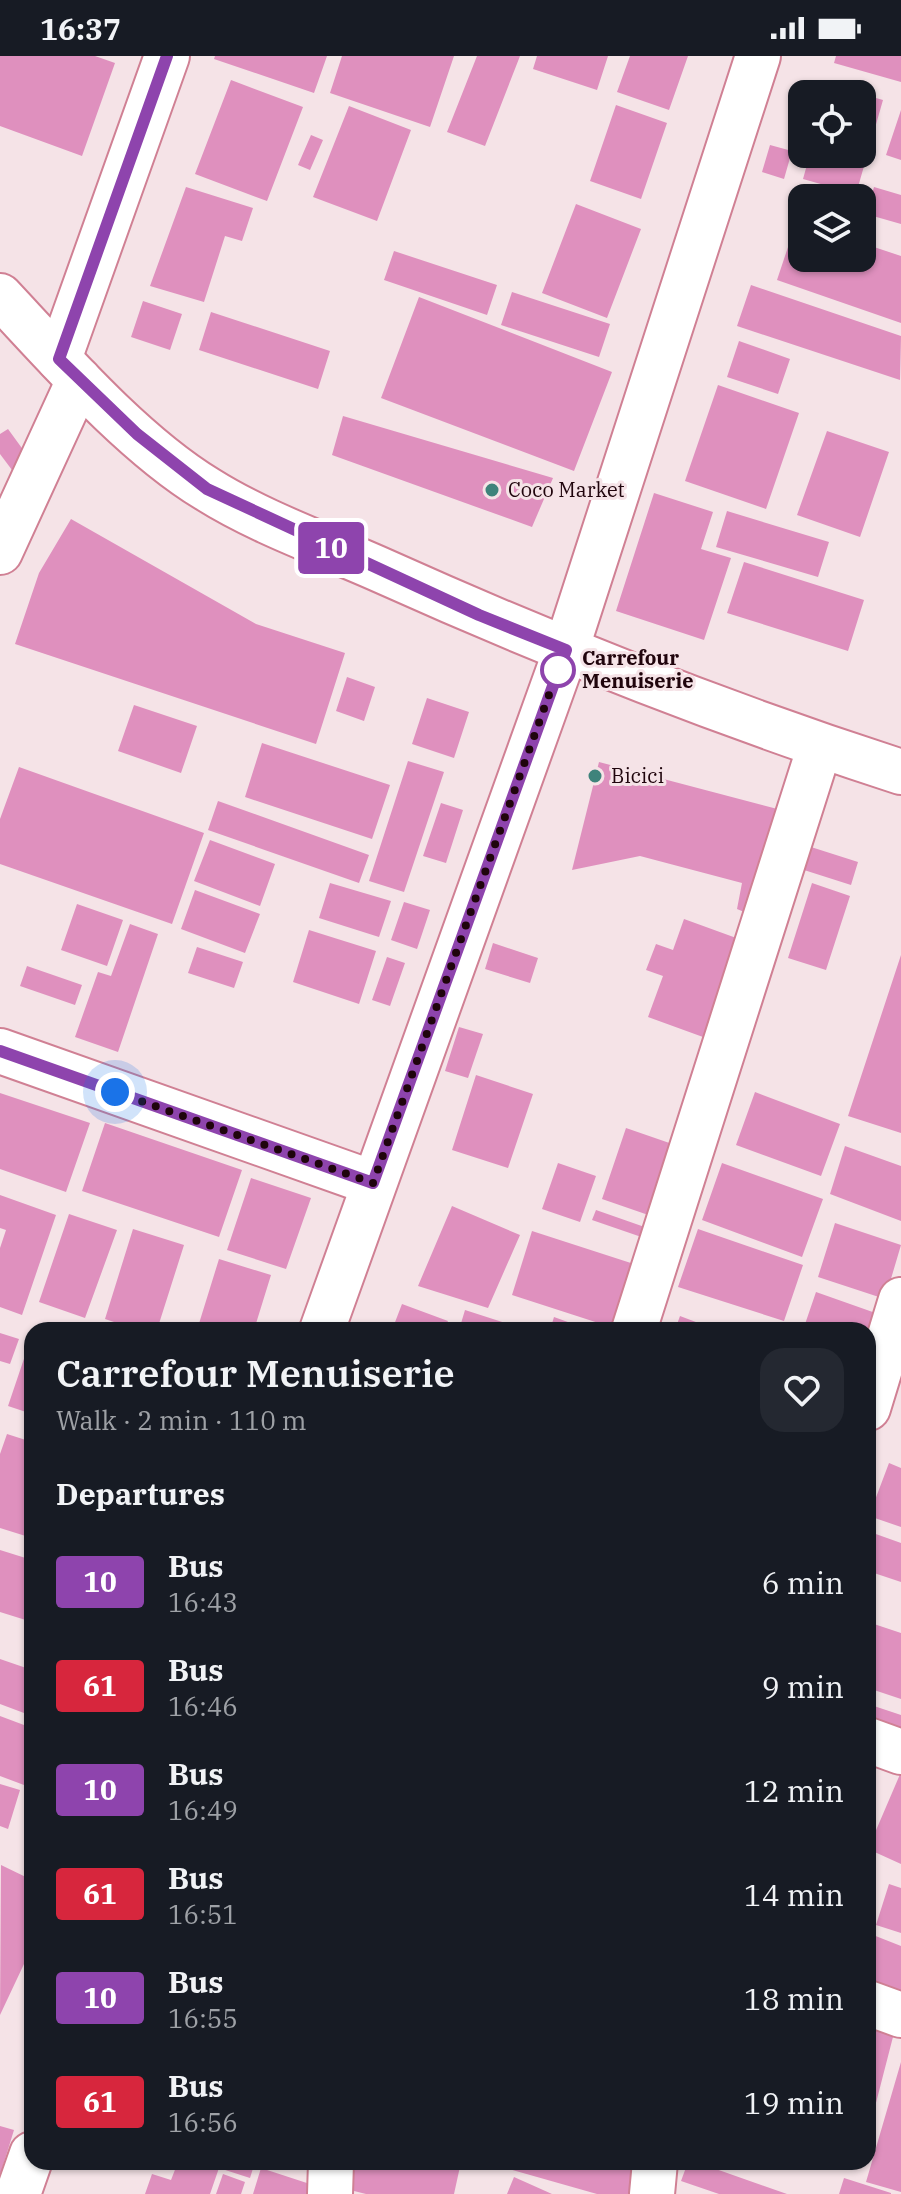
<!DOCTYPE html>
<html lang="en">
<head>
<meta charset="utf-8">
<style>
	:root { --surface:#171b24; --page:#242831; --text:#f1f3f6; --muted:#9ea1a6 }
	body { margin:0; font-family:"IBM Plex Serif",serif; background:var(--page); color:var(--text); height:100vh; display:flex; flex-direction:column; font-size:30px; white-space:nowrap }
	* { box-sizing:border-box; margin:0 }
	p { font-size:26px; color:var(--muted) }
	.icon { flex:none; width:44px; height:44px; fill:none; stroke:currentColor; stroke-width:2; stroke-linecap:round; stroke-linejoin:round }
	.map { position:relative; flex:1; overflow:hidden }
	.drawer { position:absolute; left:24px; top:1266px; width:852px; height:848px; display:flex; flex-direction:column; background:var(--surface); border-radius:24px; box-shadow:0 2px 6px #0004 }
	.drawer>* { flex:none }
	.badge { padding:0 16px; border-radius:6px; font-size:28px; line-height:52px }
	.controls { position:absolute; left:788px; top:24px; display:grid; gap:16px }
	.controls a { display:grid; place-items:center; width:88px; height:88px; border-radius:16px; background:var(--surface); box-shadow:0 2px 6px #0004; font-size:40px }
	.you { position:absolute; width:40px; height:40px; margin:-20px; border:6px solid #fff; border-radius:50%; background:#1a73e8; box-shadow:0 0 0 12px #1a73e833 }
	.map>.badge { position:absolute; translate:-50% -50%; box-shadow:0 0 0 4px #fff }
	h2 { padding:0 32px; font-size:30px; line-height:72px }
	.round { display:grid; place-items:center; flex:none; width:84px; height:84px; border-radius:24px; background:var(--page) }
	.overview { display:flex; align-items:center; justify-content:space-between; height:136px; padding:0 32px }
	h1 { font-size:38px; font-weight:600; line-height:60px }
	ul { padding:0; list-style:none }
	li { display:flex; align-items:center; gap:24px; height:104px; padding:0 32px }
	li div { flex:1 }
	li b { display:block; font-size:30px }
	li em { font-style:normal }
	li .badge { min-width:88px; font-weight:700; text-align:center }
	.status { display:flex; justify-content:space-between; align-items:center; height:56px; padding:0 40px; background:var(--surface); direction:ltr }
	.status svg { height:22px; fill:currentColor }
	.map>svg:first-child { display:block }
	.building { fill:#df90be }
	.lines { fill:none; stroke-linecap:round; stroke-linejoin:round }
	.street-casing { stroke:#d08094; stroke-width:48 }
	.secondary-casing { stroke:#d08094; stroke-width:48 }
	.street { stroke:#fff; stroke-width:44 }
	.secondary { stroke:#fff; stroke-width:44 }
	.line-casing { stroke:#fff; stroke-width:18 }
	.line { stroke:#8e44ad; stroke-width:12 }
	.walk { stroke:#1f040c; stroke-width:8; stroke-dasharray:0 14.4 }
	.poi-dot { fill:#3e837b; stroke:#f5e3e7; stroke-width:3 }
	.stop-dot { fill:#fff; stroke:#8e44ad; stroke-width:4 }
	.labels { text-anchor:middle; stroke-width:6; stroke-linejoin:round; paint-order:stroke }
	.poi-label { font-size:20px; fill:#1f040c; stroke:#f5e3e7; text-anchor:start }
	.stop-label { font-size:20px; font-weight:bold; fill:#1f040c; stroke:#f5e3e7; text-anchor:start }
</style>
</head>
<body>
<div class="status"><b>16:37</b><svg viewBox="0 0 49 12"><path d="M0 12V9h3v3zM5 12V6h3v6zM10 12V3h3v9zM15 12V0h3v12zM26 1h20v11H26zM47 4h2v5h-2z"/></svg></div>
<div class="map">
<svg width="901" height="2138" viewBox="0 0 901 2138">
	<rect width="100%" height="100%" fill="#f5e3e7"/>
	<!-- building -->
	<path class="building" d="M0,0h95l20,7 -33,93 -82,-30z
		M215,0h112l-13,37 -100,-34z
		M342,0h112l-24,71 -100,-34z
		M477,0h43l-35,90 -38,-14z
		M537,0h71l-11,34 -64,-21z
		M630,0h58l-19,54 -52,-18z
		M836,0h65v26l-67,-19z
		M231,24l72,27 -36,94 -72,-27z
		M831,28l30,9 -1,1h-32z
		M862,38l21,6 -27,94 -53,-15 7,-25h52z
		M616,49l51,18 -26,76 -51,-18z
		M349,50l62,24 -34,91 -64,-24z
		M901,54v50l-15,-5z
		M311,79l12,5 -13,30 -12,-5z
		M770,89l22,6 -8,28 -22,-7z
		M186,131l67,21 -11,33 -17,-5 -21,66 -54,-16z
		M874,131l27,8v29l-35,-10z
		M576,148l65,25 -34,89 -65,-25z
		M797,164l5,2v36h60v-15l39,13v67l-124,-43z
		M394,195l103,34 -10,30 -103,-35z
		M751,229l150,51 -1,44 -163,-54z
		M512,236l98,32 -11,33 -98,-32z
		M419,241l193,75 -38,99 -193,-73z
		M143,245l39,13 -12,36 -39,-13z
		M211,256l119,39 -12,38 -119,-39z
		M739,285l51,18 -12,35 -51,-17z
		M718,329l81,28 -33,96 -81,-28z
		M343,360l210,62 -21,49 -200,-72z
		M8,373l24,33 -17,12 -15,-20v-20z
		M827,375l62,21 -29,85 -63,-22z
		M654,437l59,19 -12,37 30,9 -27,82 -88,-29z
		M727,455l102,31 -11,35 -102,-30z
		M71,463l185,105 89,29 -29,91 -301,-100 24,-71z
		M744,506l120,38 -16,51 -121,-38z
		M347,621l28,10 -11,34 -28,-10z
		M427,642l42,14 -15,46 -42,-14z
		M134,649l63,21 -16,47 -63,-22z
		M262,687l128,42 -18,54 -127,-42z
		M408,705l36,11 -40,120 -35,-11z
		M599,706l190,50 -28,107 -24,-10 5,-26 -102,-27 -68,14z
		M19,711l185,66 -32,91 -172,-60v-45z
		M218,745l151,54 -10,28 -151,-53z
		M441,747l22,7 -17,53 -23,-7z
		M210,784l65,24 -15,42 -66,-25z
		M811,791l47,15 -7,23 -47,-15z
		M330,827l61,18 -12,36 -60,-19z
		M812,827l38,13 -24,74 -38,-12z
		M195,834l65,24 -15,39 -64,-24z
		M404,846l26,8 -13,39 -26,-9z
		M77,848l46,16 -16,46 -46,-16z
		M684,863l55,20 -25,102 -66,-24 15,-41 -17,-6 10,-26 17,6z
		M130,868l28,10 -40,118 -43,-15 23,-65 13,4z
		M309,874l67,21 -17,53 -66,-22z
		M493,887l45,15 -8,25 -45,-14z
		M197,891l46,15 -9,26 -46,-15z
		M901,899v178l-53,-17z
		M387,901l18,6 -15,43 -18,-6z
		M27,910l55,19 -7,20 -55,-19z
		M459,971l24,7 -15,44 -23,-7z
		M476,1019l57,19 -25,74 -56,-18z
		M755,1036l85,32 -19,52 -85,-31z
		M0,1037l90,30 -24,69 -66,-23z
		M105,1067l137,47 -23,67 -137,-46z
		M626,1072l55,19 -24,71 -55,-19z
		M845,1090l56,20v55l-71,-27z
		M558,1107l38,13 -16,46 -38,-13z
		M722,1107l101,36 -21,58 -100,-37z
		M251,1122l60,20 -25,71 -59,-19z
		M0,1139l56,20 -34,100 -22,-8v-59l6,-18 -6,-2z
		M452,1150l68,29 -32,73 -70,-22z
		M596,1154l60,21 -3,10 -61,-21z
		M69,1158l48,16 -32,88 -46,-16z
		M835,1167l66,22 -16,54 -67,-22z
		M133,1173l51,16 -27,85h-19l-33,-11z
		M698,1173l105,36 -19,56 -106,-34z
		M532,1175l105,34 -20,64 -105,-34z
		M219,1203l52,16 -17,55h-57z
		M816,1236l68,24 -16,43v-29h-65z
		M402,1248l46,17 -4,9h-52z
		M465,1254l59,19v1h-65z
		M680,1260l37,14h-42z
		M554,1261l36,13h-40z
		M0,1277l19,6 -9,25 -10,-3z
		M32,1279v79l-24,-8z
		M7,1378l25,8v96l-32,-10v-74z
		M889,1407l12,5v59l-32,-11z
		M873,1477l28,10v39l-33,-11v-23z
		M0,1494l32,10v62l-32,-10z
		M868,1566l33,11v66l-33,-11z
		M0,1603l32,11v46l-32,-12z
		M868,1648l33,11v33l-33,-12z
		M0,1660l32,12v60l-32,-12z
		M901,1716v92l-33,-15z
		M0,1728l20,6 -12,39 -8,-3z
		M1,1809l31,15v67l-32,68z
		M889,1828l12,4v45l-25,-8z
		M868,1877l33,13v59l-33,-13z
		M868,1971l26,6 -25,97h-1z
		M901,2006v130l-35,-10z
		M0,2070l14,4 -13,42h-1z
		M178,2106h77l-5,16 -31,-10 -9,26h-65l7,-20 19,6z
		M356,2106h105l-7,32h-88l-16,-4z
		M484,2106h155l-9,32h-33z
		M688,2106h8l91,32h-68l-38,-13z
		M261,2112l55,18 -3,8h-60z
		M223,2118l22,8 -4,12h-25z
		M514,2121l38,17h-45z
		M844,2122l47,15v1h-52z"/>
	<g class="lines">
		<!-- street casing -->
		<g class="street-casing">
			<path id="street" d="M59,303l108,-303
				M0,496l79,-172
				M0,995l373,132
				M322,1274l244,-680 192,-594
				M634,1274l186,-584
				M868,1352l33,-108
				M868,1684l33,12
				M868,1947l33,12
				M18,2138l14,-40
				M330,2138l1,-32
				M652,2138l3,-32"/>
		</g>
		<!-- secondary casing -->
		<g class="secondary-casing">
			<path id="secondary" d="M0,240c59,63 133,148 207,193 54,34 118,56 176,82 169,76 342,144 518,201"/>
		</g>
		<!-- street -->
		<use href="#street" class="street"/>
		<!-- secondary -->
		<use href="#secondary" class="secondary"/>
	</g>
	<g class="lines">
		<!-- line casing -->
		<g class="line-casing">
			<path id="line" d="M0,995l373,132 193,-533 -87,-35 -272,-126 -70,-55 -78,-75 108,-303"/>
		</g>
		<!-- line -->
		<use href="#line" class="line"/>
		<!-- walk -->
		<path class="walk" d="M115,1036l258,91 185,-513"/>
	</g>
	<!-- markers -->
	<g class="poi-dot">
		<circle cx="492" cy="434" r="8"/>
		<circle cx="595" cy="720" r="8"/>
	</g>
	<circle class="stop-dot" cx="558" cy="614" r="16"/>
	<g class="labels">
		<!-- poi labels -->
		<g class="poi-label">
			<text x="508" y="441">Coco Market</text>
			<text x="611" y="727">Bicici</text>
		</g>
		<!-- stop labels -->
		<g class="stop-label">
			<text x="582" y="609">Carrefour<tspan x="582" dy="23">Menuiserie</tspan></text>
		</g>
	</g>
</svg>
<div class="controls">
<a><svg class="icon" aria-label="locate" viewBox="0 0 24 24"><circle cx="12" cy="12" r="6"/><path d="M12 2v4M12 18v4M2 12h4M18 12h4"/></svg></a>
<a><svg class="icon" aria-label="layers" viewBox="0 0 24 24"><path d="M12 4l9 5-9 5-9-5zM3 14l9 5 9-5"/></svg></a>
</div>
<div class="you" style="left:115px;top:1036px"></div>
<b class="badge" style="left:331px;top:492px;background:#8e44ad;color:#fff">10</b>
<section class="drawer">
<div class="overview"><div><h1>Carrefour Menuiserie</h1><p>Walk · 2 min · 110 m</p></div><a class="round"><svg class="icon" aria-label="heart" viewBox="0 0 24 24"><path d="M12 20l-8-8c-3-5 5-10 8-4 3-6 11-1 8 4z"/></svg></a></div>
<h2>Departures</h2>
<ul>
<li><span class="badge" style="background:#8e44ad;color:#fff">10</span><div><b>Bus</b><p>16:43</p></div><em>6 min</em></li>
<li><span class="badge" style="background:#d7263d;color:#fff">61</span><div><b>Bus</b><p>16:46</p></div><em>9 min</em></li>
<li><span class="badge" style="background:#8e44ad;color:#fff">10</span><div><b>Bus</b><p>16:49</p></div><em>12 min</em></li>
<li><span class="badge" style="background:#d7263d;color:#fff">61</span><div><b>Bus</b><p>16:51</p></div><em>14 min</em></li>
<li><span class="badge" style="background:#8e44ad;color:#fff">10</span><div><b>Bus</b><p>16:55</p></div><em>18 min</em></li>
<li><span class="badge" style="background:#d7263d;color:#fff">61</span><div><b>Bus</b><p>16:56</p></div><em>19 min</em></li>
</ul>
</section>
</div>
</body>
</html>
